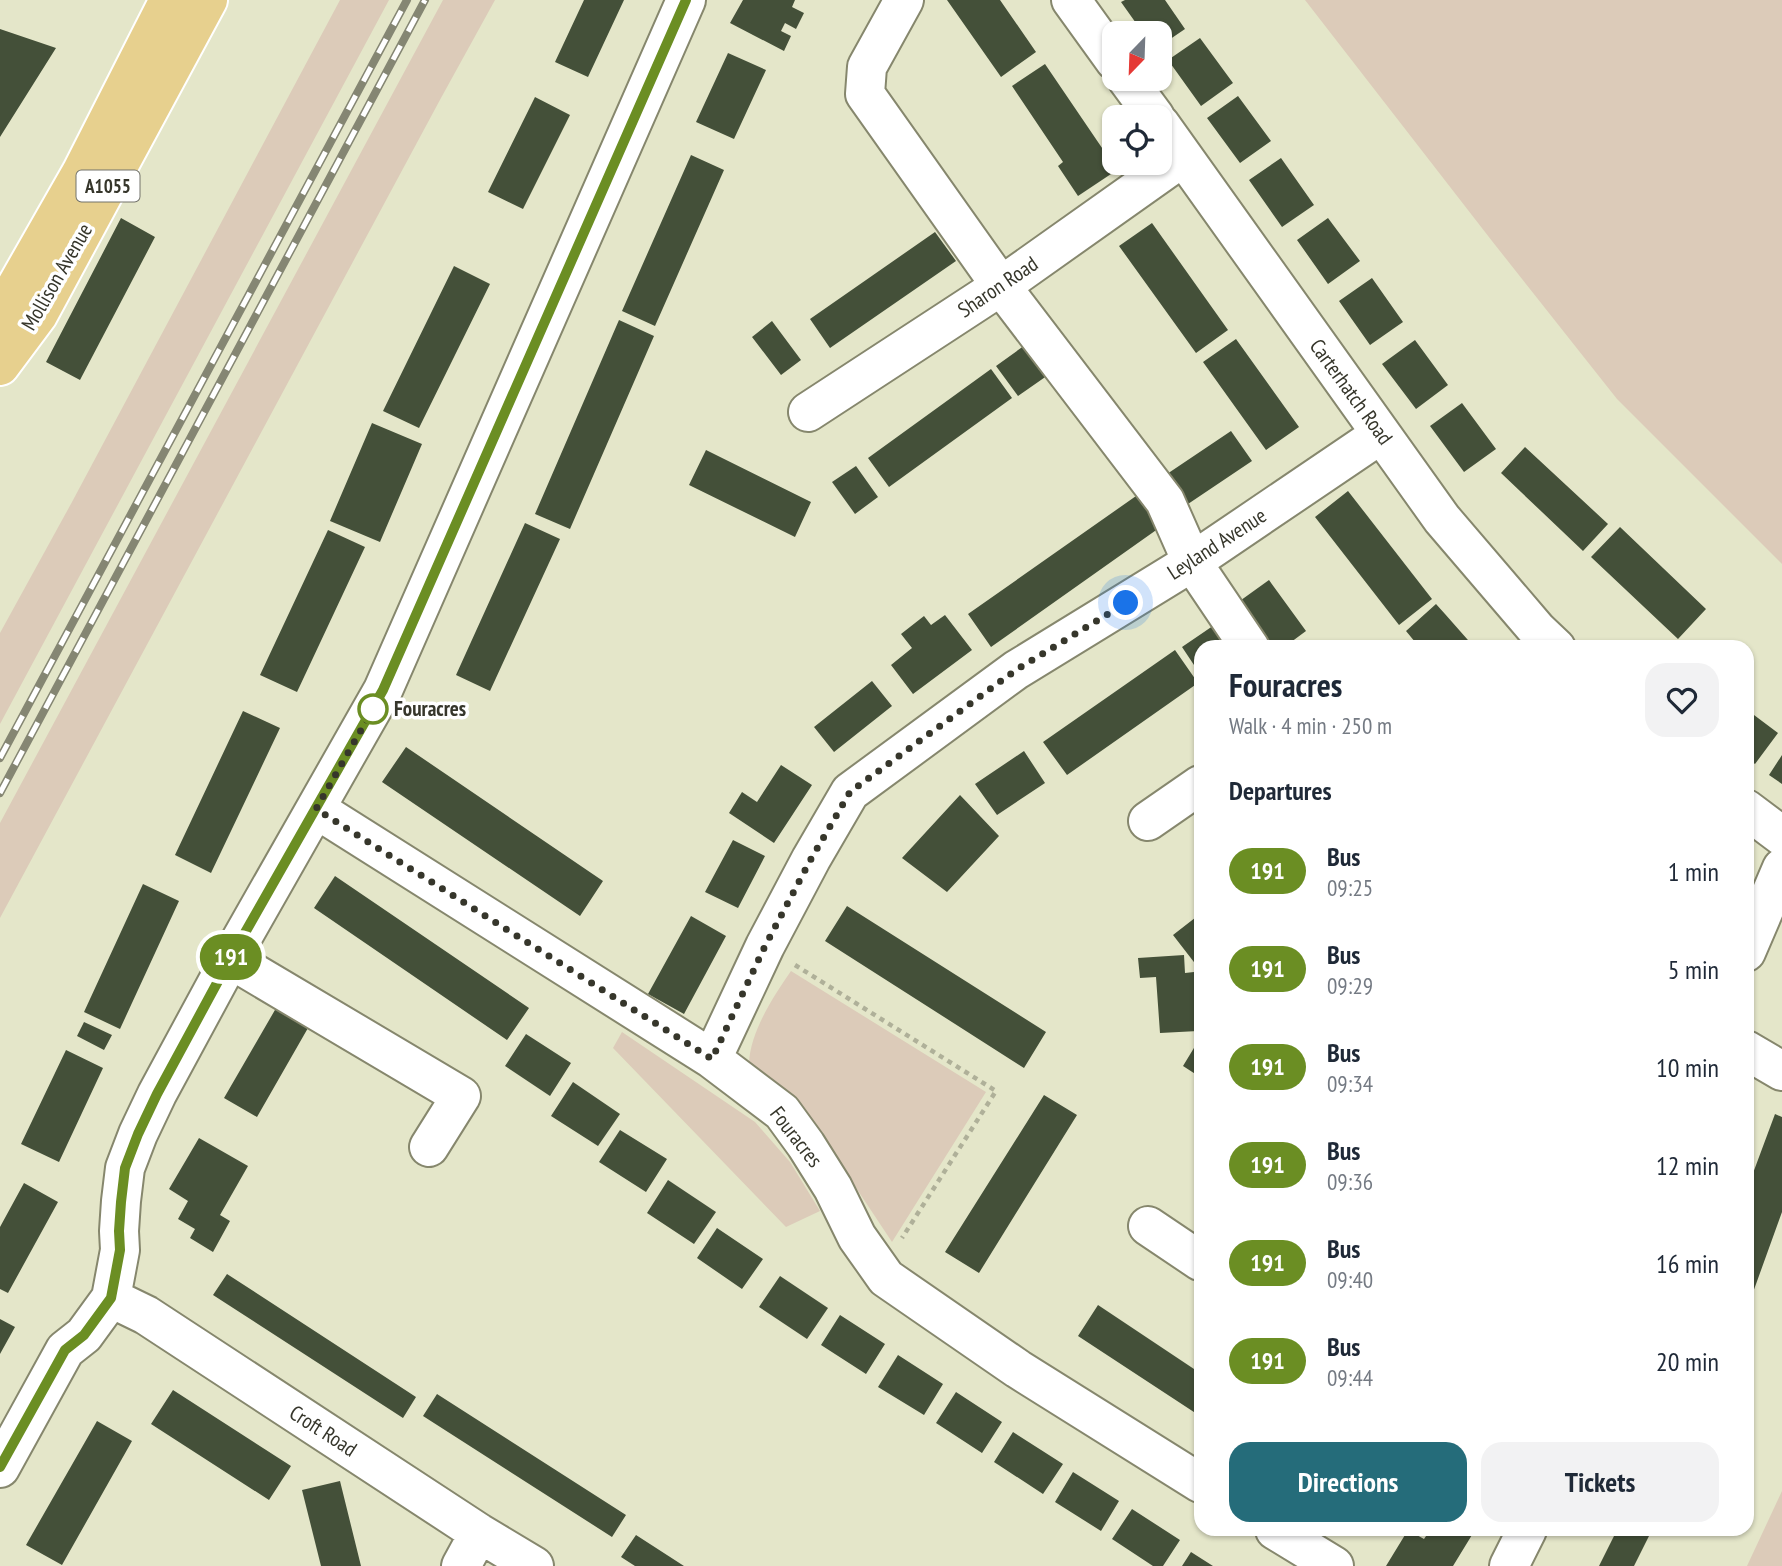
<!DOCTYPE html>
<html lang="en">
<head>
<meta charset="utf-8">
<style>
	:root { --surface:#fff; --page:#f2f2f3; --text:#1f2937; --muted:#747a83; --accent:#256c7a }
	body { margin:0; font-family:"PT Sans Narrow",sans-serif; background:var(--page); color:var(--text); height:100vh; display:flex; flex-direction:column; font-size:26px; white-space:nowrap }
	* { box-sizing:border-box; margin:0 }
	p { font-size:23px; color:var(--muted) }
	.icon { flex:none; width:38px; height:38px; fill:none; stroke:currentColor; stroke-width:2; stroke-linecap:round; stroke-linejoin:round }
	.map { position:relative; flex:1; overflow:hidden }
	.sheet { position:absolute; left:1194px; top:640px; width:560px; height:896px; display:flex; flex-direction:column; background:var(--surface); border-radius:21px; box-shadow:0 2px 5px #0004 }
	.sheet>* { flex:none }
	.badge { padding:0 14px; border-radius:23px; font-size:24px; line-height:46px }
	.needle { width:46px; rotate:203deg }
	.buttons { position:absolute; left:1102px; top:21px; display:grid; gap:14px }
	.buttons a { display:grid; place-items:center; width:70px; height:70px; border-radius:14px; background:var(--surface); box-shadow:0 2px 5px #0004; font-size:35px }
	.you { position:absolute; width:35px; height:35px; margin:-18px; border:5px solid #fff; border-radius:50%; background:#1a73e8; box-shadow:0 0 0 10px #1a73e833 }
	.map>.badge { position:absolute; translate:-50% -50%; box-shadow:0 0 0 4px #fff }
	h2 { padding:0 35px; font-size:26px; line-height:63px }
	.round { display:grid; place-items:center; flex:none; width:74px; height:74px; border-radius:21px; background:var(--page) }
	.summary { display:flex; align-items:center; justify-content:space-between; height:119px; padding:0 35px }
	h1 { font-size:33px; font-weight:700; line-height:52px }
	.primary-button { display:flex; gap:14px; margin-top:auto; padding:14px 35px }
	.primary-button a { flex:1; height:80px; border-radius:21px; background:var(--accent); color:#fff; font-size:28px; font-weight:700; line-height:80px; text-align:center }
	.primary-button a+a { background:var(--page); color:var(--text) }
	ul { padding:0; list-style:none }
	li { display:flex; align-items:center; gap:21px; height:98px; padding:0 35px }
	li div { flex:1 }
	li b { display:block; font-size:26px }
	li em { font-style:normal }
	li .badge { min-width:77px; font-weight:700; text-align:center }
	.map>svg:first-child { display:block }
	.green { fill:#dccbb9 }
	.building { fill:#445039 }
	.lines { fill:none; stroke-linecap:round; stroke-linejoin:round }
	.minor-casing { stroke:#86876d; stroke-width:42 }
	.major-casing { stroke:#fff; stroke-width:42 }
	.path { stroke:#afb099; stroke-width:4.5; stroke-dasharray:5 5; stroke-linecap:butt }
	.minor { stroke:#fff; stroke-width:38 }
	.major { stroke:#e7d08e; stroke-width:38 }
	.rail-casing { stroke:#858673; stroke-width:8 }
	.rail { stroke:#fff; stroke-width:5; stroke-dasharray:16; stroke-linecap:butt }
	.line-casing { stroke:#fff; stroke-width:16 }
	.line { stroke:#6b8e23; stroke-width:10 }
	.walk { stroke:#36362b; stroke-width:7; stroke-dasharray:0 12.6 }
	.stop-dot { fill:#fff; stroke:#6b8e23; stroke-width:3.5 }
	.labels { text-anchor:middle; stroke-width:7; stroke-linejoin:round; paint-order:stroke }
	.shield { fill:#fff; stroke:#72726b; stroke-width:2 }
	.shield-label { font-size:19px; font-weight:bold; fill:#36362b }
	.street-label { font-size:21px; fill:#36362b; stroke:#fff }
	.stop-label { font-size:21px; font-weight:bold; fill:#36362b; stroke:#fff; text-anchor:start }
</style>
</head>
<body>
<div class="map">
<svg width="1782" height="1566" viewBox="0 0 1782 1566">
	<rect width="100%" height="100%" fill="#e4e6c9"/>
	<!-- green -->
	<path class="green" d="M340,0h49l-389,724v-91l72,-131z
		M443,0h52l-54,98 -441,820v-95z
		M1305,0h477v564l-165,-165 -125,-158z
		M791,971l195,121 -94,150 -73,-110 -70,-68c1,-32 24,-67 42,-93z
		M622,1032l133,90 35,40 30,49 -34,16 -173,-179z
		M1782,1491v75h-35z"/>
	<!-- building -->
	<path class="building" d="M584,0h40l-36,77 -33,-15z
		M743,0h52l-3,7 12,6 -8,16 -11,-6 -4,8 10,5 -7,15 -54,-28z
		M947,0h53l36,52 -35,25z
		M1125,0h40l20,29 -25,17v-13h-17l-22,-31z
		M0,29l56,19 -56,89z
		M1200,38l33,45 -32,23 -33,-46z
		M728,53l38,17 -32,69 -38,-17z
		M1045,64l72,106 -39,26 -20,-30 5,-4 -51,-76z
		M1238,96l33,45 -31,22 -33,-45z
		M535,97l35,18 -47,94 -35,-17z
		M691,155l33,15 -69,156 -33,-15z
		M1281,158l33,47 -32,22 -33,-47z
		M121,218l34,19 -75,143 -34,-18z
		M1328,218l32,43 -32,23 -31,-44z
		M1152,223l76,107 -32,23 -77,-107z
		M935,232l21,29 -126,87 -20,-29z
		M454,266l36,18 -71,144 -36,-17z
		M1372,278l31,44 -33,23 -31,-44z
		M619,320l35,16 -84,193 -35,-15z
		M772,321l29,39 -20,15 -29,-38z
		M1039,335l22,31 -43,30 -22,-30z
		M1236,339l63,88 -33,23 -63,-88z
		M1415,340l33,45 -32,24 -34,-45z
		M991,369l21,29 -123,89 -21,-29z
		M1462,403l34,46 -32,23 -34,-46z
		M372,423l50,21 -42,98 -50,-21z
		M1231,431l21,30 -64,43 -21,-30z
		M1525,447l83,77 -25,27 -82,-78z
		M706,450l105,52 -16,35 -106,-52z
		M856,466l22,31 -23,17 -23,-32z
		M1146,489l23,32 -178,126 -23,-33z
		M1348,491l84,108 -33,26 -84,-108z
		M525,523l35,16 -70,152 -34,-16z
		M1620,527l86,82 -28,30 -87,-82z
		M328,530l37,17 -68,145 -37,-17z
		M1269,580l37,51 -23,17h-14l-32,-45z
		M1436,604l9,10 30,34h-55l-14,-17z
		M945,615l27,35 -59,44 -22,-29 21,-17 -11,-14 23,-18 7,9z
		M1226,617l22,31h-48v26l-18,-27z
		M1175,650l23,33 -131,92 -24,-33z
		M872,681l20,25 -58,46 -20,-25z
		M1746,709l32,24 -23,31 -9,-7z
		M243,711l37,17 -69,145 -36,-18z
		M406,747l197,134 -23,35 -198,-134z
		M1024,751l21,32 -48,32 -22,-31z
		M1782,755v29l-13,-9z
		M781,765l31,20 -38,58 -45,-30 13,-21 15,10z
		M960,795l39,41 -52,56 -45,-34z
		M733,840l32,16 -27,52 -33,-16z
		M335,876l194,132 -22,32 -193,-132z
		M143,884l36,17 -59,128 -36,-17z
		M847,906l199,126 -22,36 -199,-127z
		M1200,914v49l-3,3 -24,-31z
		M691,916l35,20 -42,78 -36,-20z
		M1184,955l1,18 9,-1 4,59 -38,2 -4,-56 -16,1 -2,-20z
		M279,1003l33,18 -55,96 -33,-19z
		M84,1022l28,13 -8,15 -27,-14z
		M526,1034l45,29 -21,33 -45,-30z
		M1200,1038v39l-17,-11z
		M66,1050l37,18 -44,94 -38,-18z
		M573,1082l47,32 -22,32 -47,-30z
		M1044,1095l33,20 -98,158 -34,-21z
		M1775,1114l7,3v95l-35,97 -1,-117z
		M620,1130l47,29 -21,33 -47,-30z
		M199,1138l49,28 -28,49 10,6 -17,31 -23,-14 5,-9 -17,-10 10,-18 -19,-12z
		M668,1180l48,32 -22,32 -47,-31z
		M24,1183l34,19 -50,91 -8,-4v-62z
		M717,1228l46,31 -21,30 -45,-31z
		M227,1274l189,123 -13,21 -190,-123z
		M780,1276l48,32 -21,31 -48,-32z
		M1098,1305l102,68v43l-122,-80z
		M840,1315l45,29 -19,30 -45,-29z
		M0,1319l15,8 -15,27z
		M898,1355l45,29 -19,31 -46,-28z
		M173,1390l118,76 -22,34 -118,-76z
		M956,1392l46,30 -20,31 -46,-30z
		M437,1394l189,121 -14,22 -189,-121z
		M97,1421l35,20 -70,124 -36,-20z
		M1013,1432l50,32 -20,30 -49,-32z
		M1073,1472l46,29 -18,30 -46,-29z
		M340,1481l21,85h-40l-19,-76z
		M1132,1509l48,31 -17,26h-10l-41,-27z
		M1408,1530l16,9 6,-9h45l-22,36h-67z
		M1617,1530h35l-18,36h-35z
		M636,1535l48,31h-49l-14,-9z
		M1191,1552l22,14h-31z"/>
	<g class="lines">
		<!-- minor casing -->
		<g class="minor-casing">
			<path id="minor" d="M904,0l-37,67 -2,27 136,192 164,215 27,61 58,86
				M1071,0l44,61
				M1127,79l28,38
				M1160,124l282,395 95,111 19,18
				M808,412l193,-126 182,-129
				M316,809l396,250 70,53 24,33 27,43 24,49 29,41 132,91 182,114
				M1746,809l36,27
				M1148,821l52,-36
				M1746,952l36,-84
				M230,959l231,137 -32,51
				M1746,1050l36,21
				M712,1059l53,-113 46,-87 39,-67 166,-122 176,-108 189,-128
				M1148,1226l52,35
				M111,1298l35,17 333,218 55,33
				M0,1468l65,-118 19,-15 27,-37 9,-48 -1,-19 2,-30 4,-33 13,-34 19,-40 73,-135 153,-269 303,-690
				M1275,1530l59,36
				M461,1566l18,-33
				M1509,1566l18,-36"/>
		</g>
		<!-- major casing -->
		<g class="major-casing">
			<path id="major" d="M0,322l9,-23 72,-126 88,-173
				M0,366l38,-51 170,-315"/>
		</g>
		<!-- path -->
		<path class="path" d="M795,965l201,126 -94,147"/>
		<!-- minor -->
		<use href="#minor" class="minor"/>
		<!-- major -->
		<use href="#major" class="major"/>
		<!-- rail casing -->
		<g class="rail-casing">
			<path id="rail" d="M0,758l407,-758
				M0,793l425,-793"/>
		</g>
		<!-- rail -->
		<use href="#rail" class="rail"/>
	</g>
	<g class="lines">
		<!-- line casing -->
		<g class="line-casing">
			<path id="line" d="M0,1467l65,-117 19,-15 27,-37 9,-48 -1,-19 2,-29 4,-34 13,-34 19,-40 73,-135 153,-269 303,-690"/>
		</g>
		<!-- line -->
		<use href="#line" class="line"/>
		<!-- walk -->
		<path class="walk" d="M373,709l-57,100 396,250 53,-113 46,-87 39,-67 166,-122 110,-67"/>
	</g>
	<!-- markers -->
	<circle class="stop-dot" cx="373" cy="709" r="14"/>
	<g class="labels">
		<!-- shield labels -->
		<rect class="shield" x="76.5" y="170.5" width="63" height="31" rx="5"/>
		<g class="shield-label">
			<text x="108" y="193">A1055</text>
		</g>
		<!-- street labels -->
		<g class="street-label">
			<text transform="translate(57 277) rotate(-60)" y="7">Mollison Avenue</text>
			<text transform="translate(998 287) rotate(-34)" y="7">Sharon Road</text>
			<text transform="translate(1351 392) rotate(54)" y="7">Carterhatch Road</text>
			<text transform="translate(1217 544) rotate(-33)" y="7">Leyland Avenue</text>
			<text transform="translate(796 1137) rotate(52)" y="7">Fouracres</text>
			<text transform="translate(323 1431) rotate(33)" y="7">Croft Road</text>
		</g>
		<!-- stop labels -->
		<g class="stop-label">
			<text x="394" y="716">Fouracres</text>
		</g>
	</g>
</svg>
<div class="buttons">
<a><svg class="needle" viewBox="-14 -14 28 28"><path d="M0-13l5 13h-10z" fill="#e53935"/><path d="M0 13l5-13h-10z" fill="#747a83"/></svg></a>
<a><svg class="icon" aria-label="locate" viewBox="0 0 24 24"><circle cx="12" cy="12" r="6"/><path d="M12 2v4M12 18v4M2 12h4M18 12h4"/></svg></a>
</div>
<div class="you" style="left:1126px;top:603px"></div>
<b class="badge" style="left:231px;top:957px;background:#6b8e23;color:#fff">191</b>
<section class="sheet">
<div class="summary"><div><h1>Fouracres</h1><p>Walk · 4 min · 250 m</p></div><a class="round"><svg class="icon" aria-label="heart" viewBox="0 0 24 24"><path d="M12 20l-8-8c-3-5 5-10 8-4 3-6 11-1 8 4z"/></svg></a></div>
<h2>Departures</h2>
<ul>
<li><span class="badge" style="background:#6b8e23;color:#fff">191</span><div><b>Bus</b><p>09:25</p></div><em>1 min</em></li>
<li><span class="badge" style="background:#6b8e23;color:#fff">191</span><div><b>Bus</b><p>09:29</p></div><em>5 min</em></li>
<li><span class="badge" style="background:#6b8e23;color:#fff">191</span><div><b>Bus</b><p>09:34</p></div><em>10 min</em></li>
<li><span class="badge" style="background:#6b8e23;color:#fff">191</span><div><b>Bus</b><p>09:36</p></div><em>12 min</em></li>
<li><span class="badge" style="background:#6b8e23;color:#fff">191</span><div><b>Bus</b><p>09:40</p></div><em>16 min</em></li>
<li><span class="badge" style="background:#6b8e23;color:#fff">191</span><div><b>Bus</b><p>09:44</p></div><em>20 min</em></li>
</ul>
<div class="primary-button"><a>Directions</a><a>Tickets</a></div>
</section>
</div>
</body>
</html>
